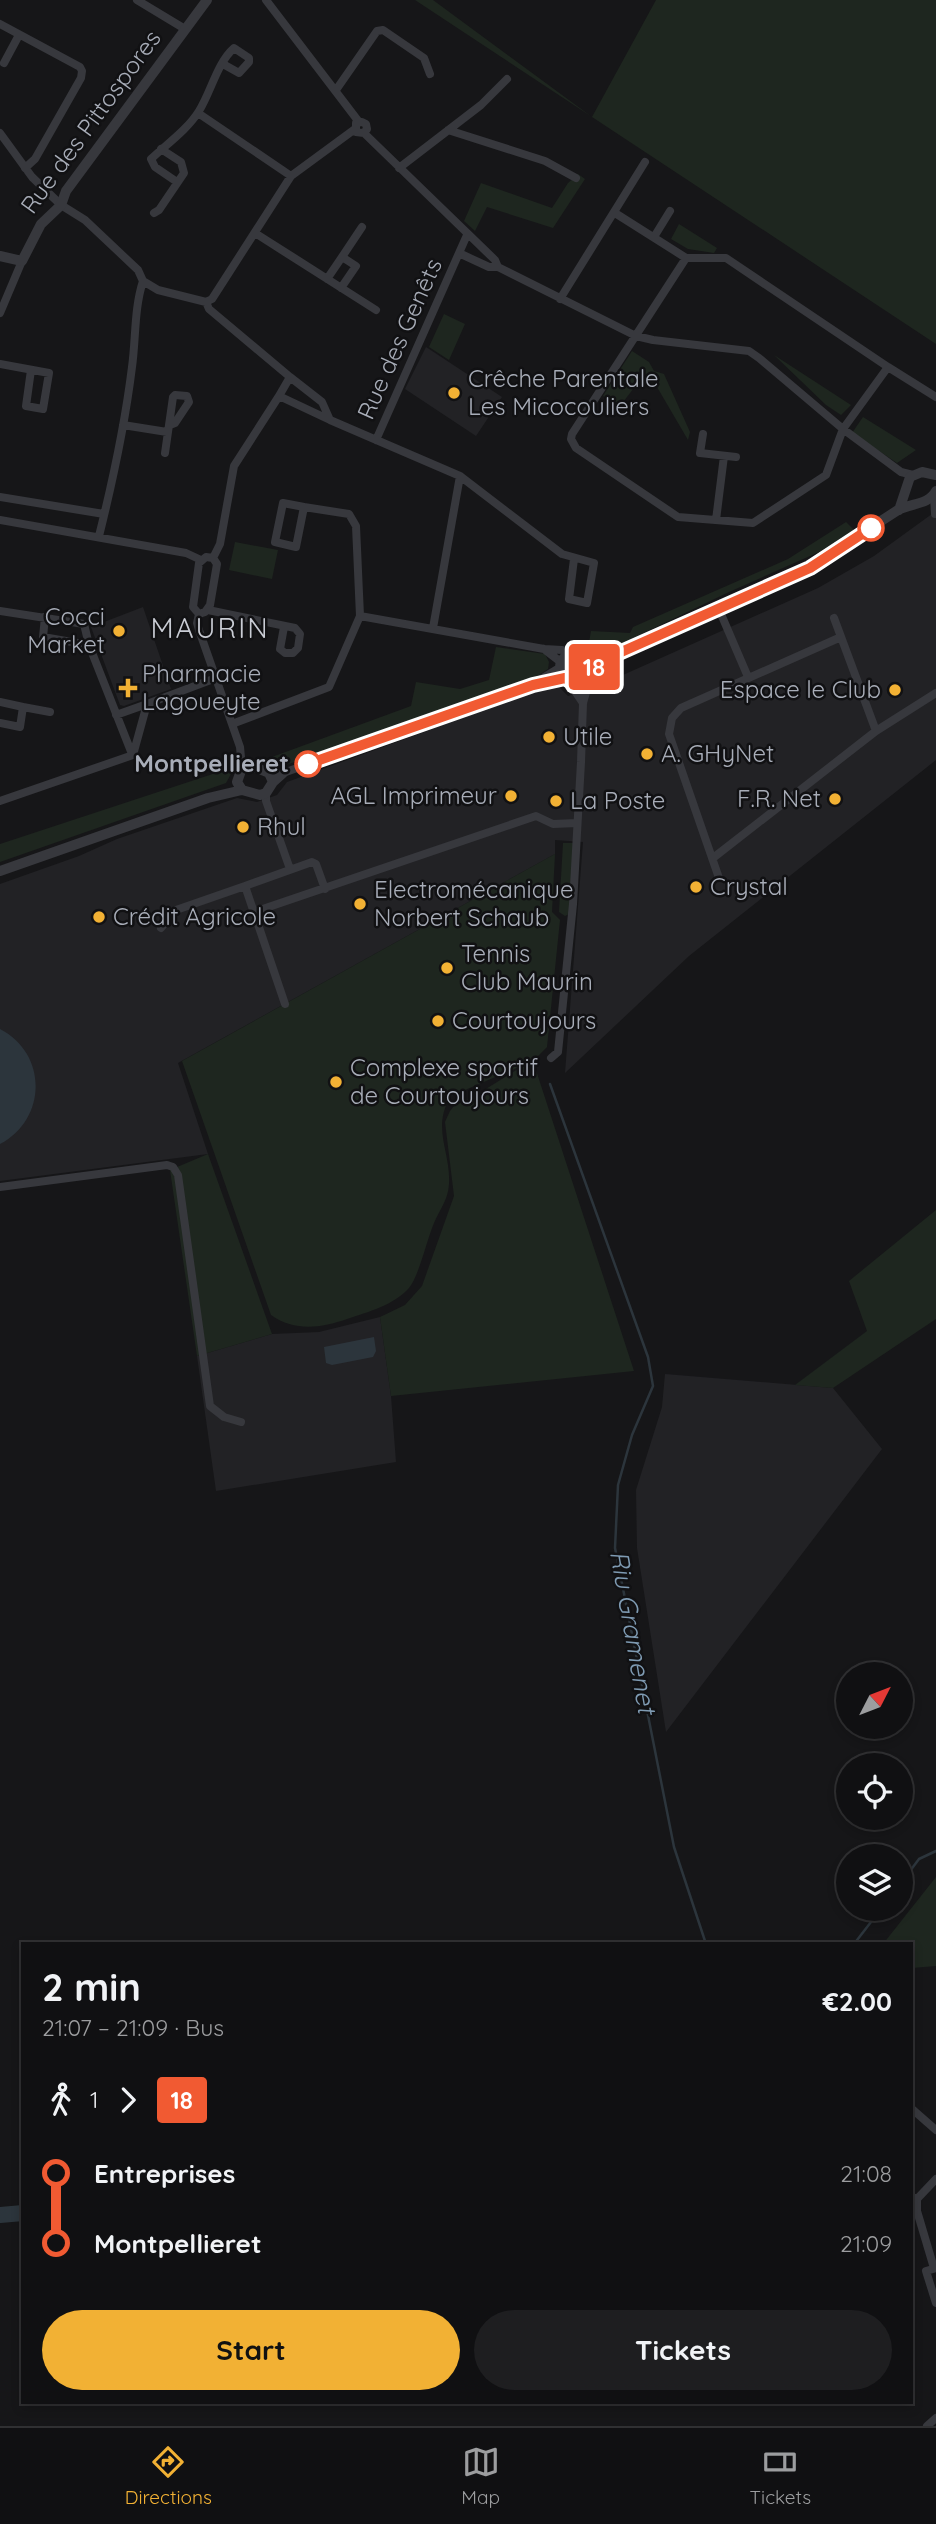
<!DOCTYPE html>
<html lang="en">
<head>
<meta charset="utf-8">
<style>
	:root { --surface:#101012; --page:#1e1e20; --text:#f1f3f6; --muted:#9c9d9f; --line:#303032; --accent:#f2b134 }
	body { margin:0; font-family:Quicksand,sans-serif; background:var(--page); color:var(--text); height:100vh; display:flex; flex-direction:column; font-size:26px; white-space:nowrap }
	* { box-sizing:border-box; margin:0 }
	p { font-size:23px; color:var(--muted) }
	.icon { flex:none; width:38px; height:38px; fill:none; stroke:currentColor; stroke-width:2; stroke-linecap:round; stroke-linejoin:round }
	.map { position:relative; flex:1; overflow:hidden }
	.drawer { position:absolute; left:21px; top:1942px; width:892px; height:462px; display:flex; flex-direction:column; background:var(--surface); border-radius:0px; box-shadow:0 4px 10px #0003,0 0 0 2px var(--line) }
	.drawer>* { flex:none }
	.badge { padding:0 14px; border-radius:5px; font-size:24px; line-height:46px }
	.needle { width:46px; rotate:48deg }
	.buttons { position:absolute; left:836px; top:1662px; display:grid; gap:14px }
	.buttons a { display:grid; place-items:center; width:77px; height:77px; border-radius:50%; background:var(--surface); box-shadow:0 4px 10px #0003,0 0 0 2px var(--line); font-size:35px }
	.map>.badge { position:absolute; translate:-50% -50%; box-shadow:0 0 0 4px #fff }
	.legs { display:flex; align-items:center; gap:10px; height:77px; padding:0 21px; font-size:23px }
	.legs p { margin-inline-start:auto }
	.summary { display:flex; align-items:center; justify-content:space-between; height:119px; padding:0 21px }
	h1 { font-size:38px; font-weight:800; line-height:52px }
	.button { display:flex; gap:14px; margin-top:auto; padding:14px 21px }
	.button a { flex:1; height:80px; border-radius:42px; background:var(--accent); color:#111; font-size:28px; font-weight:800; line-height:80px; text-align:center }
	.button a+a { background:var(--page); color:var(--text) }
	ul { padding:0 21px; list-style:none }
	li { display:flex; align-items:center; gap:24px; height:70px; font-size:26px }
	li i { display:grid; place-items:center; width:10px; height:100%; margin:0 9px; background:currentColor }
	li i::after { content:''; width:18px; height:18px; margin:-9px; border:5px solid; border-radius:50%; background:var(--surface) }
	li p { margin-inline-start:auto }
	li:first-child i { background:linear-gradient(#0000 50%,currentColor 0) }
	li:last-child i { background:linear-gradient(currentColor 50%,#0000 0) }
	.menu { display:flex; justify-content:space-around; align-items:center; height:98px; border-top:2px solid var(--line); background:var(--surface); font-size:19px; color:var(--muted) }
	.menu a { display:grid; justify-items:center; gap:4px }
	.menu .selected { color:var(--accent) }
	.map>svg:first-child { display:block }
	.built { fill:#222225 }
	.green { fill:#1e261f }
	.water { fill:#2c353c }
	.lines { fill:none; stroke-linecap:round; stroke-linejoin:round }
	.stream { stroke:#2c353c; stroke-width:2.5 }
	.river { stroke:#2c353c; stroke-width:16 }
	.minor { stroke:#37383d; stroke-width:8 }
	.tertiary { stroke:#37383d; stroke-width:10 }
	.line-1-casing { stroke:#fff; stroke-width:16 }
	.line-1 { stroke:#f15a32; stroke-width:10 }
	.poi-dot { fill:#f2b134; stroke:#111113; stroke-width:2.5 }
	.stop-1-dot { fill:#fff; stroke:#f15a32; stroke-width:3.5 }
	.labels { text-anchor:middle; stroke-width:5; stroke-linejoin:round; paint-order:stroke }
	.street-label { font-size:24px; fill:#a8adb8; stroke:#111113 }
	.poi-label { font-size:24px; fill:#a8adb8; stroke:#111113; text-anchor:start }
	.stop-label { font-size:24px; font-weight:bold; fill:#a8adb8; stroke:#111113; text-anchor:end }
	.water-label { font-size:26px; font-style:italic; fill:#7f9bb3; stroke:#111113 }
	.quarter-label { font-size:28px; letter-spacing:2px; fill:#c9ccd4; stroke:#111113 }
</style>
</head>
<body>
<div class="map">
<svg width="936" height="2426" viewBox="0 0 936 2426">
	<rect width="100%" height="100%" fill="#161618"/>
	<!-- built -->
	<path class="built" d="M426,347l76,50 -26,39 -71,-47z
		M936,511v249l-247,196 -124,117 18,-231 -28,-2v14l-377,209 30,91 -208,27v-297l79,-28 38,-17 120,-41 20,4 20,-7 10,-13 269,-98 12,12 28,-9 222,-99 56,-32z
		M143,607l28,82 -47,17 -4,-1 -29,-78z
		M380,1317l11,79 5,66 -180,29 -19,-135 75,-22 47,-2z
		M665,1374l168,14 49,61 -216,283 -29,-184 -1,-58 26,-83z"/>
	<!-- green -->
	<path class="green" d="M415,0h18l159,117 64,-117h280v344z
		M578,174l7,5 -32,49 -66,-21 -12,24 -11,-10 17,-38 71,25 16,-25z
		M679,224l38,24 -3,5 -26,-4 -17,-10z
		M444,314l21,10 -16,36 -20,-13z
		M632,351l17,11 5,9 10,3 26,58 -2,8 -31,-53 -20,-3 -17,22 -17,-10z
		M774,355l77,50 -10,10 -15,-10z
		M863,417l53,33 -19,13 -45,-30z
		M846,522l8,8 -35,22 -90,40 -123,59 -18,-3 3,-17 39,2 3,-6 155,-68z
		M235,542l43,8 -6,29 -43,-9z
		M496,647l49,7 4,8 -1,7 -15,10 -250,87 -13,-1 -9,-4 150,-55 5,-24 44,7 29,-9z
		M231,768l1,4 -6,11 -226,79v-18z
		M563,843h11l-5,71 -4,2 -6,-4z
		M555,854l-3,58 8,8 -13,127 -14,14 101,310 -243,25 -11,-79 25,-12 17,-19 32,-90 -9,-74 5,-11 4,-5 19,-9 53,-33 -75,32c-20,32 0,55 -2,88 -1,16 -9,25 -15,39 -7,16 -15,53 -25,65 -15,17 -41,24 -62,31 -26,9 -52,13 -76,-4l-89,-254z
		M208,1154l64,180 -75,22 -27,-186z
		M936,1210v109l-103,69 -38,-3 72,-54 -18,-50z
		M936,1877v89l-24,2v-24h-29z"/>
	<!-- water -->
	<path class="water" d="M0,1029c48,25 47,90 0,115z
		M374,1337l2,14 -3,6 -41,8 -6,-2 -2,-16z"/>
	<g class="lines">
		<!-- stream -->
		<path class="stream" d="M550,1084l98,273 5,29 -21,49 -14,50 -3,63 59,299 32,97
			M901,1883l18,-24 17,-8
			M854,1944l27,-35"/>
		<!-- river -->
		<path class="river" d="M0,2215l23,-2"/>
		<!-- minor -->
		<path class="minor" d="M137,0l48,29
			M266,0l93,122
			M0,24l80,43 2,4 -1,7 -46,81 -10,9
			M4,63l15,-28
			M336,90l41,-59 6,-1 41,28 6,16
			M198,113l93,63
			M448,130l97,31 31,17
			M0,133l32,44 29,28 24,15 53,50 5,11 15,9 48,12 3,7 81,68
			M364,133l3,-4 -1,-5 -4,-2 -6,1v9l8,1 131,127 3,7
			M399,168l82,-63 26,-26
			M177,182l-22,-15 -4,-8c16,-15 37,-30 48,-48 12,-19 18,-48 35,-63l15,10v4l-10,11 -16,-9
			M154,213l5,-3 25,-37 -3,-11 -20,-13
			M615,213l71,45
			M255,233l121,77
			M654,237l16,-26
			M461,254l28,13h9l138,69 17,4 96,11 10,7 84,71 58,43 12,3
			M342,257l20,-30
			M686,258h40l162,109 -45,62 -17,46 -73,48 -75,-6 -102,-69 -5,-9 1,-5z
			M327,279l15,-22 14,9 -15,22
			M560,299l85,-137
			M206,302l6,-3 18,-28 61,-95 64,-47
			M0,313l22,-52
			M0,364l49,9 -6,36 -17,-3 5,-36
			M888,367l48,30
			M290,377l32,25 8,18 -51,-24z
			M330,420l130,56 102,78 32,9 -7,40 -18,-4 5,-40
			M123,425l44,7
			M703,434l-3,19 36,4
			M376,440l91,-205
			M165,453l8,-56 2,-2 12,1 2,6 -14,21 -5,2
			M934,496l1,18
			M0,497l104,17
			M283,503l21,4 -8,40 -21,-5z
			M0,520l186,33 15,7
			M716,520l8,-64
			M99,536c14,-56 26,-112 33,-169 4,-29 2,-58 11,-86
			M206,557l7,1 4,6 -7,41 -5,7 -6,2 -6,-7 6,-44z
			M213,558l7,-14 14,-78 45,-70
			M718,607l30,70
			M208,610l87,18 5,6 -2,14 -5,5h-8l-5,-4 4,-22
			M0,611l84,13 5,21 43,109
			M199,614l-2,9 2,7 41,117 2,21
			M360,616l184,33 18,1 9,4
			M45,617l-2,20 46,8
			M834,618l42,113
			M433,628l27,-152
			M544,649l18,14
			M568,681l15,22
			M0,702l23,5 -3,20 -20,-4
			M23,707l27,5
			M116,715l31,-11
			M232,724l97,-37 31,-71 -4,-90 -7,-12 -45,-7
			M283,773l250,-88
			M266,793v8l24,68
			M0,801l133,-46 14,-51 69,-26
			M713,858l163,-127 60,-38
			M719,878l-50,-144 3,-16 9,-10 160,-71
			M254,912l282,-96 17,8 24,-1
			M161,928l15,-18 69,-24
			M285,1004l-40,-118 67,-24 4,2 9,25
			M551,1058l7,-6 15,-148 8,-142 2,-59 4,-14v-11
			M0,1187l167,-22 6,2 5,8 32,231 14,11 17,5
			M912,2109l24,21
			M912,2197l5,2 19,-20
			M917,2199v12l17,57
			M936,2268l-10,3 10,32
			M927,2426l9,-8"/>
		<!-- tertiary -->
		<path class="tertiary" d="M0,256l22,5 19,-37 20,-19 5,-14 141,-191
			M899,510l11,-33 12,-5 14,3
			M560 668a15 15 0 1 1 30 0a15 15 0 1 1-30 0Z
			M590,670l20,-13 200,-90 88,-57c13,-7 31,-5 38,-19
			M533,685l28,-17
			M273,782l-4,-9 -17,-7 -10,2 -5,14 5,8 18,5 6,-2 7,-11 10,-9
			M0,871l208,-73 34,-8"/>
	</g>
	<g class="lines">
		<!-- line-1 casing -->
		<g class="line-1-casing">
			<path id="line-1" d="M308,764l225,-79 32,-7c18,13 18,-2 29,-11 4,-4 11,-7 16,-10l200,-89 61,-40"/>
		</g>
		<!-- line-1 -->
		<use href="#line-1" class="line-1"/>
	</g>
	<!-- markers -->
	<g class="poi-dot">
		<circle cx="454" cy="393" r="7"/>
		<circle cx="119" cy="631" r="7"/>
		<path d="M124.5 677.5h7v7h7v7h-7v7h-7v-7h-7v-7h7z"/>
		<circle cx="895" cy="690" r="7"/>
		<circle cx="549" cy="737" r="7"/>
		<circle cx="647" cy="754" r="7"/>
		<circle cx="511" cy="796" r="7"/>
		<circle cx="835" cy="799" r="7"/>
		<circle cx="556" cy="801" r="7"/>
		<circle cx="243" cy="827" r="7"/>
		<circle cx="696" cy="887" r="7"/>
		<circle cx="360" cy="904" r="7"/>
		<circle cx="99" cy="917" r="7"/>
		<circle cx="447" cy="968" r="7"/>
		<circle cx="438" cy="1021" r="7"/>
		<circle cx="336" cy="1082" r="7"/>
	</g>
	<g class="stop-1-dot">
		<circle cx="871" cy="528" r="12"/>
		<circle cx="308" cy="764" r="12"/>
	</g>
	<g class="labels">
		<!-- street labels -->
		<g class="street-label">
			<text transform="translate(91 122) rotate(-54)" y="8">Rue des Pittospores</text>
			<text transform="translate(400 339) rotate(-66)" y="8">Rue des Genêts</text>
		</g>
		<!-- poi labels -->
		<g class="poi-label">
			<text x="468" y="387">Crêche Parentale<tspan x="468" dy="28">Les Micocouliers</tspan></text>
			<text x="105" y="625" text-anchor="end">Cocci<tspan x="105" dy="28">Market</tspan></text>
			<text x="142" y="682">Pharmacie<tspan x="142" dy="28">Lagoueyte</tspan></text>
			<text x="881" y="698" text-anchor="end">Espace le Club</text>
			<text x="563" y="745">Utile</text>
			<text x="661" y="762">A. GHyNet</text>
			<text x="497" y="804" text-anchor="end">AGL Imprimeur</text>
			<text x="821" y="807" text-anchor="end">F.R. Net</text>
			<text x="570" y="809">La Poste</text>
			<text x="257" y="835">Rhul</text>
			<text x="710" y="895">Crystal</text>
			<text x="374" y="898">Electromécanique<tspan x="374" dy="28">Norbert Schaub</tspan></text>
			<text x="113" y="925">Crédit Agricole</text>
			<text x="461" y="962">Tennis<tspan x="461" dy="28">Club Maurin</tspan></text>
			<text x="452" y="1029">Courtoujours</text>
			<text x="350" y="1076">Complexe sportif<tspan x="350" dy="28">de Courtoujours</tspan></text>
		</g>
		<!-- stop labels -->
		<g class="stop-label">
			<text x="289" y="772">Montpellieret</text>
		</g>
		<!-- water labels -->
		<g class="water-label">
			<text transform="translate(633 1632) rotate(80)" y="9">Riu Gramenet</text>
		</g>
		<!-- quarter labels -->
		<g class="quarter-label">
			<text x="210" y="638">MAURIN</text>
		</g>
	</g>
</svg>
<div class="buttons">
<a><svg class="needle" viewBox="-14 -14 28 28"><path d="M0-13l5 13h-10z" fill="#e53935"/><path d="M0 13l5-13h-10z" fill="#9c9d9f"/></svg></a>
<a><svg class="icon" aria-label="locate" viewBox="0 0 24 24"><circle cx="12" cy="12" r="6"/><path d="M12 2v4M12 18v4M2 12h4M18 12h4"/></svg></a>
<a><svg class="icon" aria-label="layers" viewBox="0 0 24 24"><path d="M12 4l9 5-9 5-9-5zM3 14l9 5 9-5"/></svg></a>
</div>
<b class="badge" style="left:594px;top:667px;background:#f15a32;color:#fff">18</b>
<section class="drawer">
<div class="summary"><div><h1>2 min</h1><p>21:07 – 21:09 · Bus</p></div><b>€2.00</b></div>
<div class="legs"><svg class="icon" aria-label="walk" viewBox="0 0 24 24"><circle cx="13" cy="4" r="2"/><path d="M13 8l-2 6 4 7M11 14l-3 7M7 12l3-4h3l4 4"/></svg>1<svg class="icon" aria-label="forward" viewBox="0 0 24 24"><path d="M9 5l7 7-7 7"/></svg><b class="badge" style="background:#f15a32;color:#fff">18</b></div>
<ul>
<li><i style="color:#f15a32"></i><b>Entreprises</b><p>21:08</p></li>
<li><i style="color:#f15a32"></i><b>Montpellieret</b><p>21:09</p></li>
</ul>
<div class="button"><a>Start</a><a>Tickets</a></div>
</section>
</div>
<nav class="menu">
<a class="selected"><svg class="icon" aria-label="directions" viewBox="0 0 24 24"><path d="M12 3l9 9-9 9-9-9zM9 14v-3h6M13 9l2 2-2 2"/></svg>Directions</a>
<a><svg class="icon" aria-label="map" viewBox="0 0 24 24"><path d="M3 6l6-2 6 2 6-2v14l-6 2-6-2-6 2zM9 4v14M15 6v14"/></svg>Map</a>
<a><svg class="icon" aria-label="tickets" viewBox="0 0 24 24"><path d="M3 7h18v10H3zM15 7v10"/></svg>Tickets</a>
</nav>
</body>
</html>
